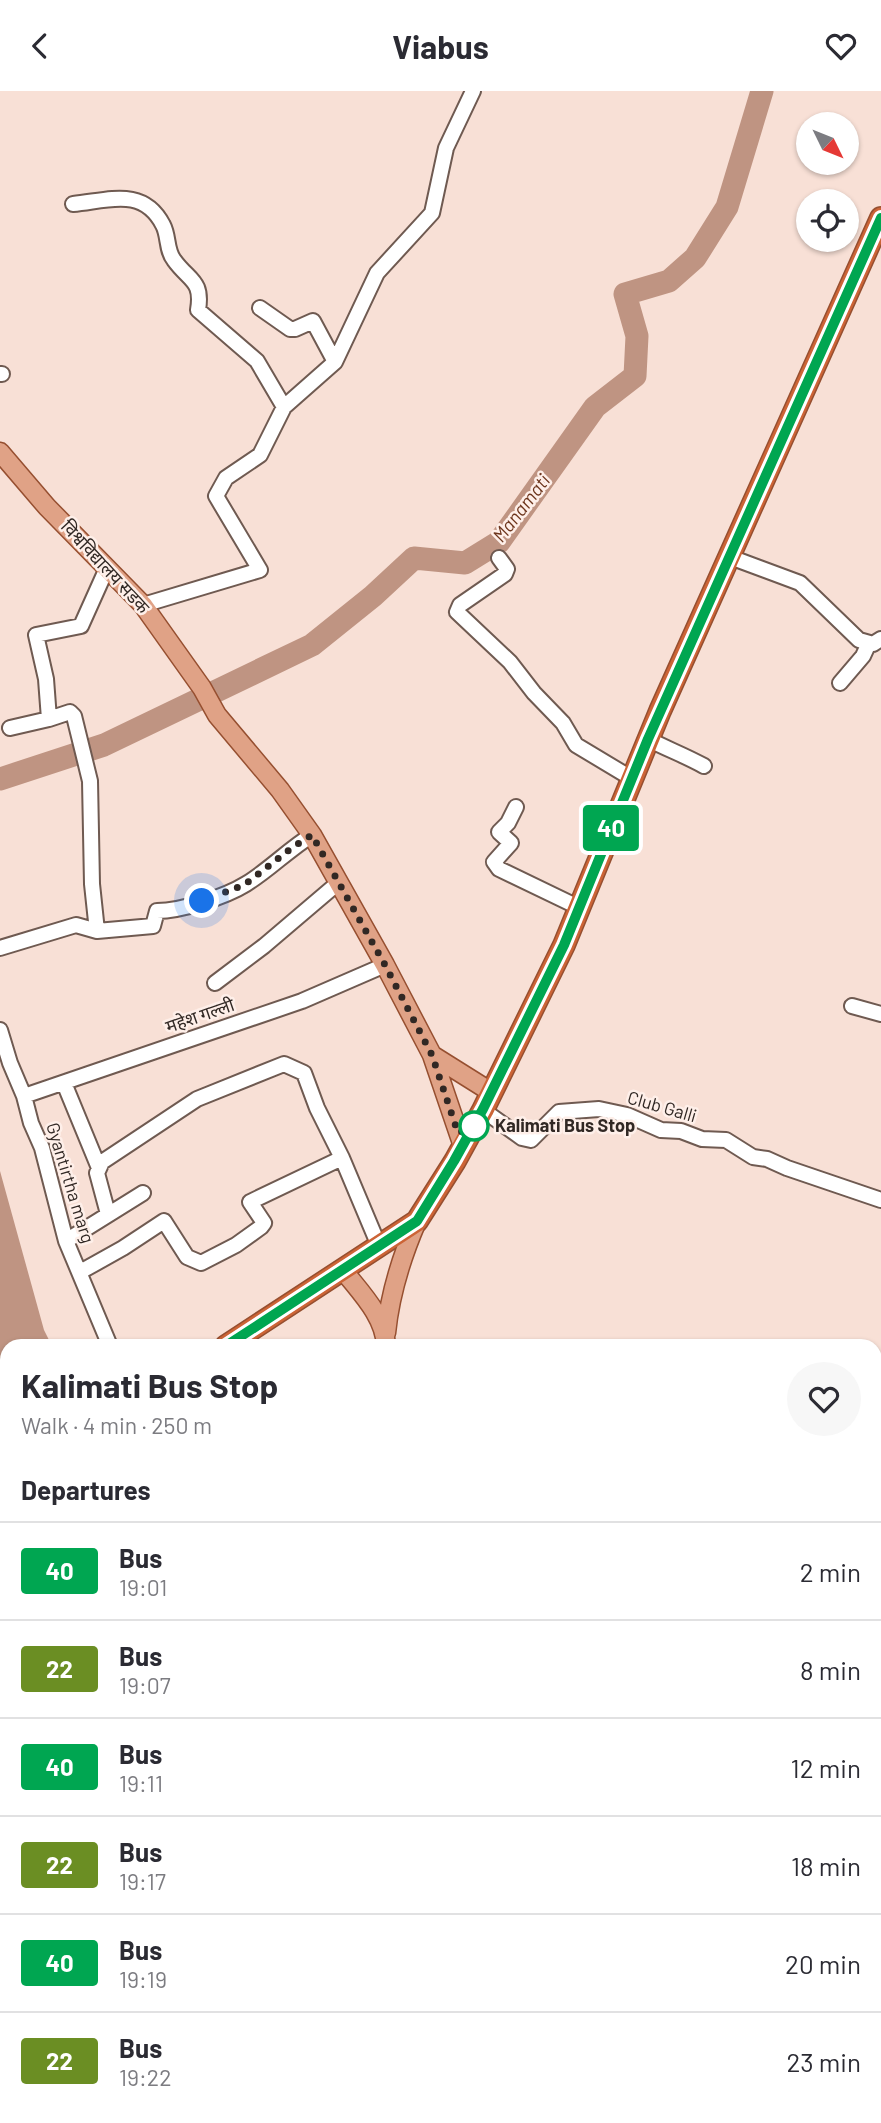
<!DOCTYPE html>
<html lang="en">
<head>
<meta charset="utf-8">
<style>
	:root { --surface:#fff; --page:#f7f7f7; --text:#2b2b33; --muted:#7c7c81; --line:#e1e1e2 }
	body { margin:0; font-family:Barlow,"Noto Sans Devanagari",sans-serif; background:var(--page); color:var(--text); height:100vh; display:flex; flex-direction:column; font-size:26px; white-space:nowrap }
	* { box-sizing:border-box; margin:0 }
	p { font-size:23px; color:var(--muted) }
	.icon { flex:none; width:38px; height:38px; fill:none; stroke:currentColor; stroke-width:2; stroke-linecap:round; stroke-linejoin:round }
	.map { position:relative; flex:1; overflow:hidden }
	.side { position:absolute; left:0px; top:1248px; width:882px; height:786px; display:flex; flex-direction:column; background:var(--surface); border-radius:21px 21px 0 0; box-shadow:0 2px 5px #0004 }
	.side>* { flex:none }
	.badge { padding:0 14px; border-radius:5px; font-size:24px; line-height:46px }
	.needle { width:46px; rotate:133deg }
	.buttons { position:absolute; left:796px; top:21px; display:grid; gap:14px }
	.buttons a { display:grid; place-items:center; width:63px; height:63px; border-radius:50%; background:var(--surface); box-shadow:0 2px 5px #0004; font-size:35px }
	.you { position:absolute; width:35px; height:35px; margin:-18px; border:5px solid #fff; border-radius:50%; background:#1a73e8; box-shadow:0 0 0 10px #1a73e833 }
	.map>.badge { position:absolute; translate:-50% -50%; box-shadow:0 0 0 4px #fff }
	h2 { padding:0 21px; font-size:26px; line-height:63px }
	.round { display:grid; place-items:center; flex:none; width:74px; height:74px; border-radius:37px; background:var(--page) }
	.summary { display:flex; align-items:center; justify-content:space-between; height:119px; padding:0 21px }
	h1 { font-size:33px; font-weight:700; line-height:52px }
	ul { padding:0; list-style:none }
	li { display:flex; align-items:center; gap:21px; height:98px; padding:0 21px; border-top:2px solid var(--line) }
	li div { flex:1 }
	li b { display:block; font-size:26px }
	li em { font-style:normal }
	li .badge { min-width:77px; font-weight:700; text-align:center }
	header { display:flex; justify-content:space-between; align-items:center; height:91px; padding:0 21px; background:var(--surface); font-size:32px; font-weight:700 }
	.map>svg:first-child { display:block }
	.water { fill:#bf9482 }
	.lines { fill:none; stroke-linecap:round; stroke-linejoin:round }
	.river { stroke:#bf9482; stroke-width:23 }
	.minor-casing { stroke:#6f5a51; stroke-width:18 }
	.major-casing { stroke:#964f30; stroke-width:21 }
	.highway-casing { stroke:#964f30; stroke-width:24 }
	.minor { stroke:#fff; stroke-width:14 }
	.major { stroke:#e0a286; stroke-width:18 }
	.highway { stroke:#cc6436; stroke-width:21 }
	.line-casing { stroke:#fff; stroke-width:16 }
	.line { stroke:#00a651; stroke-width:10 }
	.walk { stroke:#312824; stroke-width:7; stroke-dasharray:0 12.6 }
	.stop-dot { fill:#fff; stroke:#00a651; stroke-width:3.5 }
	.labels { text-anchor:middle; stroke-width:5; stroke-linejoin:round; paint-order:stroke }
	.street-label { font-size:18px; fill:#312824; stroke:#feefe9 }
	.stop-label { font-size:18px; font-weight:bold; fill:#312824; stroke:#feefe9; text-anchor:start }
	.water-label { font-size:19px; font-style:italic; fill:#6d351c; stroke:#feefe9 }
</style>
</head>
<body>
<header><svg class="icon" aria-label="back" viewBox="0 0 24 24"><path d="M15 5l-7 7 7 7"/></svg>Viabus<svg class="icon" aria-label="heart" viewBox="0 0 24 24"><path d="M12 20l-8-8c-3-5 5-10 8-4 3-6 11-1 8 4z"/></svg></header>
<div class="map">
<svg width="881" height="2032" viewBox="0 0 881 2032">
	<rect width="100%" height="100%" fill="#f8e0d6"/>
	<!-- water -->
	<path class="water" d="M0,1080l44,159 8,16h-45v48l-7,-23z"/>
	<g class="lines">
		<!-- river -->
		<path class="river" d="M0,688l104,-34 208,-100 61,-49 41,-38 51,5 34,-21 96,-135 40,-31 2,-40 -12,-42 44,-13 26,-23 32,-51 35,-116"/>
		<!-- minor casing -->
		<g class="minor-casing">
			<path id="minor" d="M73,113c34,-3 70,-18 90,21 6,11 3,25 11,35 15,21 29,20 24,50l59,51 27,46
				M260,217l30,21h5l18,-8 22,41
				M0,283h2
				M730,466l70,26 59,57 14,4 8,-5
				M499,467l8,11 -2,5 -45,31 -3,7 53,50 24,31 29,30 13,22 55,33
				M143,514l117,-35 -44,-74 10,-18 34,-23 24,-48 51,-45 42,-89 55,-60 14,-65 27,-57
				M840,592l23,-27 6,-13
				M10,637l39,-9
				M648,648c19,10 36,16 56,27
				M516,716l-8,16 -9,9 12,11 -17,19 5,7 79,38
				M97,840l-5,-47 -2,-103 -16,-65 -4,-4 -21,7 -3,-40 -10,-44 45,-9 26,-58
				M0,857l76,-23 21,6 56,-5 4,-15c24,0 68,-14 89,-27 23,-14 42,-34 66,-49
				M215,892l49,-37 74,-63
				M852,915l29,8
				M0,939l10,33 14,33 7,27 11,25 24,93 44,105
				M64,992l35,85
				M24,1005l278,-95 83,-36
				M483,1019l39,28 9,2 28,-28 40,-3 28,6 34,15 20,1 21,8 24,1 27,17 14,2 20,9 94,32
				M108,1123l-11,-41 5,-11 95,-63 87,-35 20,9 13,35 25,50 37,88
				M66,1150l77,-48
				M80,1181l43,-24 41,-27 23,36 14,6 35,-18 25,-18 3,-4 -14,-21 92,-44
				M875,1379l6,1
				M875,1557l6,-8
				M0,1627l7,-5
				M0,1675l7,7
				M0,1861l7,-3
				M875,1872l6,-1
				M0,1976h7
				M112,2026l2,6
				M371,2026l3,6
				M164,2032l8,-6
				M574,2032l3,-6"/>
		</g>
		<!-- major casing -->
		<g class="major-casing">
			<path id="major" d="M0,361l47,55 96,98 59,83 15,27 63,75 32,45 73,130 47,90 31,91
				M432,964l59,37
				M343,1179c17,22 42,46 43,76
				M386,1242c4,-40 15,-75 31,-112
				M0,1309l7,19
				M0,1460l7,10
				M875,1641l6,7
				M875,2001l6,4
				M747,2026l13,6"/>
		</g>
		<!-- highway casing -->
		<g class="highway-casing">
			<path id="highway" d="M226,1255l191,-125 38,-60 28,-51 81,-165 96,-234 221,-493
				M0,1400l7,-5"/>
		</g>
		<!-- minor -->
		<use href="#minor" class="minor"/>
		<!-- major -->
		<use href="#major" class="major"/>
		<!-- highway -->
		<use href="#highway" class="highway"/>
	</g>
	<g class="lines">
		<!-- line casing -->
		<g class="line-casing">
			<path id="line" d="M226,1255l191,-125 37,-60 29,-52 81,-164 84,-206 233,-521"/>
		</g>
		<!-- line -->
		<use href="#line" class="line"/>
		<!-- walk -->
		<path class="walk" d="M202,810l42,-16 49,-38 19,-12 73,130 47,90 26,78 16,-7"/>
	</g>
	<!-- markers -->
	<circle class="stop-dot" cx="474" cy="1035" r="14"/>
	<g class="labels">
		<!-- street labels -->
		<g class="street-label">
			<text transform="translate(105 476) rotate(47)" y="6">विश्वविद्यालय सडक</text>
			<text transform="translate(200 925) rotate(-19)" y="6">महेश गल्ली</text>
			<text transform="translate(662 1016) rotate(16)" y="6">Club Galli</text>
			<text transform="translate(70 1092) rotate(73)" y="6">Gyantirtha marg</text>
		</g>
		<!-- stop labels -->
		<g class="stop-label">
			<text x="495" y="1041">Kalimati Bus Stop</text>
		</g>
		<!-- water labels -->
		<g class="water-label">
			<text transform="translate(521 417) rotate(-52)" y="7">Manamati</text>
		</g>
	</g>
</svg>
<div class="buttons">
<a><svg class="needle" viewBox="-14 -14 28 28"><path d="M0-13l5 13h-10z" fill="#e53935"/><path d="M0 13l5-13h-10z" fill="#7c7c81"/></svg></a>
<a><svg class="icon" aria-label="locate" viewBox="0 0 24 24"><circle cx="12" cy="12" r="6"/><path d="M12 2v4M12 18v4M2 12h4M18 12h4"/></svg></a>
</div>
<div class="you" style="left:202px;top:810px"></div>
<b class="badge" style="left:611px;top:737px;background:#00a651;color:#fff">40</b>
<section class="side">
<div class="summary"><div><h1>Kalimati Bus Stop</h1><p>Walk · 4 min · 250 m</p></div><a class="round"><svg class="icon" aria-label="heart" viewBox="0 0 24 24"><path d="M12 20l-8-8c-3-5 5-10 8-4 3-6 11-1 8 4z"/></svg></a></div>
<h2>Departures</h2>
<ul>
<li><span class="badge" style="background:#00a651;color:#fff">40</span><div><b>Bus</b><p>19:01</p></div><em>2 min</em></li>
<li><span class="badge" style="background:#6b8e23;color:#fff">22</span><div><b>Bus</b><p>19:07</p></div><em>8 min</em></li>
<li><span class="badge" style="background:#00a651;color:#fff">40</span><div><b>Bus</b><p>19:11</p></div><em>12 min</em></li>
<li><span class="badge" style="background:#6b8e23;color:#fff">22</span><div><b>Bus</b><p>19:17</p></div><em>18 min</em></li>
<li><span class="badge" style="background:#00a651;color:#fff">40</span><div><b>Bus</b><p>19:19</p></div><em>20 min</em></li>
<li><span class="badge" style="background:#6b8e23;color:#fff">22</span><div><b>Bus</b><p>19:22</p></div><em>23 min</em></li>
</ul>
</section>
</div>
</body>
</html>
